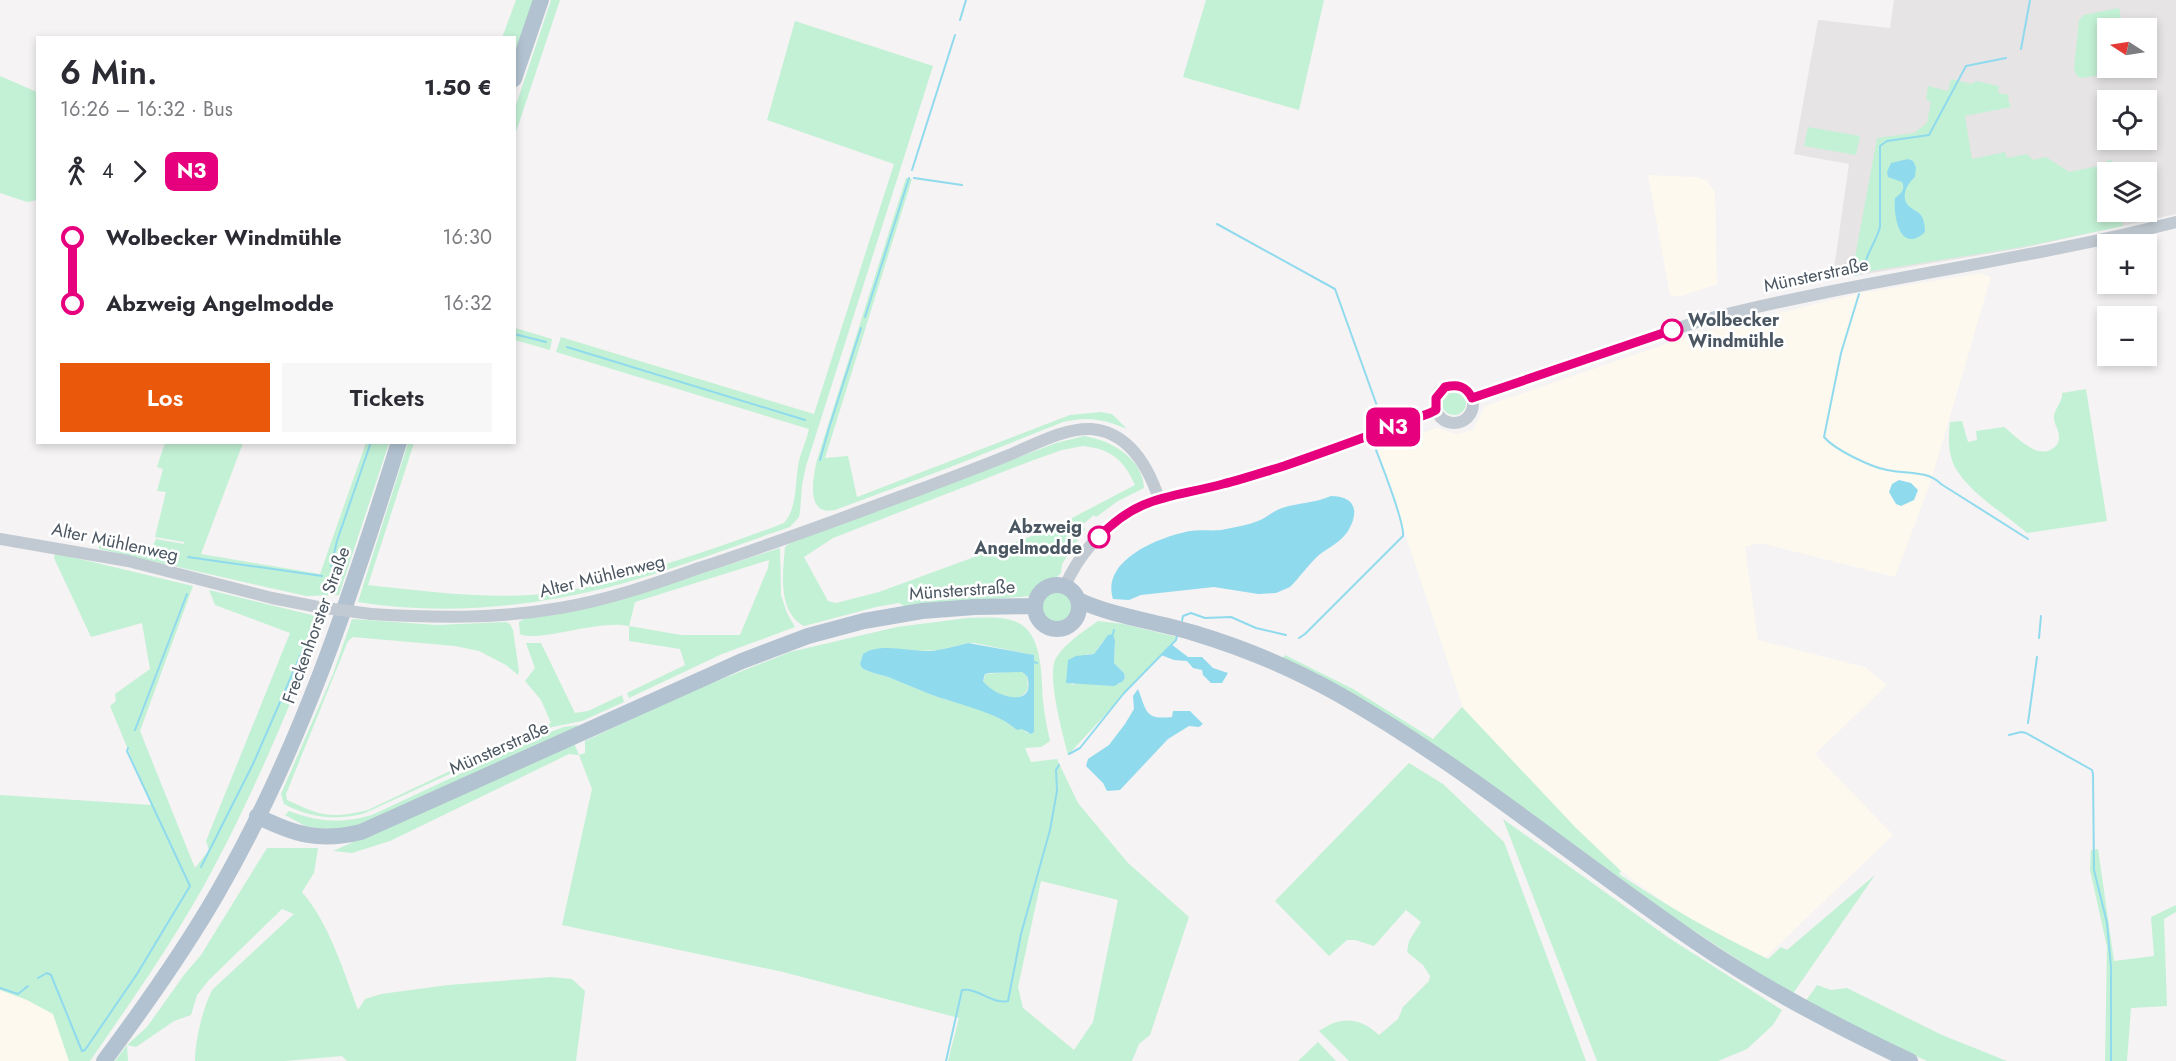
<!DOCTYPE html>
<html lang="de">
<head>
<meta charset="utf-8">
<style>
	:root { --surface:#fff; --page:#f7f7f7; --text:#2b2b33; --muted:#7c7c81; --accent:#ea580c }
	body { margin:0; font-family:Jost,sans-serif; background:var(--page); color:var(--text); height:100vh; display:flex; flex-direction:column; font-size:22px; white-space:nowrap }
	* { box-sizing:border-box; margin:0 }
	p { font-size:20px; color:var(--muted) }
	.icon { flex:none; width:33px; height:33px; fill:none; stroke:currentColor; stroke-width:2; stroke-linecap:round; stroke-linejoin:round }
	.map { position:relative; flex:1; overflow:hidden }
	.details { position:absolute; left:36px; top:36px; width:480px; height:408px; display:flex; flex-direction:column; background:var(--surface); border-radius:0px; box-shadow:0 3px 9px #0003 }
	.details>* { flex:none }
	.badge { padding:0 12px; border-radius:9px; font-size:21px; line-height:39px }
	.needle { width:39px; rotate:282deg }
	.controls { position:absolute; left:2097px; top:18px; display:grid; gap:12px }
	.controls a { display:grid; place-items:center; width:60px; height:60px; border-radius:0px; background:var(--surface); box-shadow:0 3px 9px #0003; font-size:30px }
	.map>.badge { position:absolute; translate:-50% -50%; box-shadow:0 0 0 3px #fff }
	.legs { display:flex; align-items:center; gap:9px; height:66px; padding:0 24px; font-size:20px }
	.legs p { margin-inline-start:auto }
	.summary { display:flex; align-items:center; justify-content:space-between; height:102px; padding:0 24px }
	h1 { font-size:33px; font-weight:600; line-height:45px }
	.button { display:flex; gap:12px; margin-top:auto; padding:12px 24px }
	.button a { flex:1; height:69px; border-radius:0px; background:var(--accent); color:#fff; font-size:24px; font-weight:600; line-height:69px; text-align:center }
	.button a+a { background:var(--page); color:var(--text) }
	ul { padding:0 24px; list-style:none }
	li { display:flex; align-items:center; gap:21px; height:66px; font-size:22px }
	li i { display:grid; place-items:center; width:9px; height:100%; margin:0 8px; background:currentColor }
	li i::after { content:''; width:15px; height:15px; margin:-8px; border:4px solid; border-radius:50%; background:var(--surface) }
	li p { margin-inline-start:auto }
	li:first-child i { background:linear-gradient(#0000 50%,currentColor 0) }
	li:last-child i { background:linear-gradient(currentColor 50%,#0000 0) }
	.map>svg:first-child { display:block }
	.commercial { fill:#fdf9ef }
	.education { fill:#e6e4e5; fill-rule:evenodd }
	.green { fill:#c3f1d5; fill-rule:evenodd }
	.water { fill:#90daee; fill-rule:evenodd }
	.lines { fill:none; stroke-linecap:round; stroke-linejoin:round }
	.stream { stroke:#90daee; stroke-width:2 }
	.minor { stroke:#c1cad2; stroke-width:12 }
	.major { stroke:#b3c2d1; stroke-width:16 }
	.minor-bridge { stroke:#c1cad2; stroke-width:12 }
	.line-1-casing { stroke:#fff; stroke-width:14 }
	.line-1 { stroke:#e6007e; stroke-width:9 }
	.stop-1-dot { fill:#fff; stroke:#e6007e; stroke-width:3 }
	.labels { text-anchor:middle; stroke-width:5; stroke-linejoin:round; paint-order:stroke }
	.street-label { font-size:18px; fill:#4a5661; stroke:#fff }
	.stop-label { font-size:18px; font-weight:bold; fill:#4a5661; stroke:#fff; text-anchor:start }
</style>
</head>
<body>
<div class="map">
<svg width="2176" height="1061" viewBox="0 0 2176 1061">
	<rect width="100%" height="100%" fill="#f5f3f3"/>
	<!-- commercial -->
	<path class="commercial" d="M1648,175l48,2 10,3 9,12 2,92 -38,13 -9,-2z
		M1981,273l10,4 -60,204 -36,96 -135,-34 -15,4 13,93 107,27 22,18 -72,69 78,81 -128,123 -59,-29 -38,-24 -47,-34 -46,-44 -111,-116 -88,-264 61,-19 19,6 17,-4 12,-24 216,-74 160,-39z
		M0,990l27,10 26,14 16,47h-69z"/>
	<!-- education -->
	<path class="education" d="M1894,0h282v214l-153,34 -169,28 -20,-7 15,-105 -55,-10 24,-134 72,8zM2108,28h38v40h-38zM2108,100h38v40h-38zM2108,172h38v40h-38z"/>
	<!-- green -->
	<path class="green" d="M516,0h19l-20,59 -1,-21h-12z
		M551,0h9l-45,135v-27z
		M1206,0h118l-25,110 -116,-33z
		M2119,8l4,20h-15v40h22v2l-48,8 -5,-2 -3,-7 5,-49 5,-5z
		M795,21l138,45 -127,400 -4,19 -2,27 -1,5 -9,10c-57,19 -115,42 -173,58 -83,22 -174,31 -259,17l50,-159h6l-46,142c54,6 109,13 163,10 49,-3 95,-18 141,-33 38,-12 75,-25 112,-39 15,-17 10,-45 16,-66 3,-9 7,-19 9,-28l-253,-77 5,-15 253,77 80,-250 -127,-44z
		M0,76l37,16v108l-10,2 -27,-9z
		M1951,79l21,5 4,-3 23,5 -1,7 11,2 -1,5 3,7 -46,9 7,43 33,-7 2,6 20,-4 6,6 13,-3 23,15 30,-6 12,-7 2,13h-5v40h12l3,14 -101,21 -170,27 25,-136 37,-5 13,-10 4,-21 -5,-3 2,-13 20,5z
		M1808,127l52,9 -4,19 -52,-9z
		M906,178l6,1 -87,279 23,-2 9,41 213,-82 31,-3 11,2 15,15c-23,-10 -40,-13 -64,-7l-115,46 -113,42c-30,7 -22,-33 -18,-50z
		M515,328l37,11 -2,11 -35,-10z
		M2086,389l21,132 -80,12c-23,-20 -55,-38 -71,-64 -8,-14 -8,-32 -6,-47l12,-1 6,21 9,-2 -1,-9 28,-4c13,10 32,32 48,22 5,-3 7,-6 7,-12 0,-7 -4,-11 -5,-18 -1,-10 9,-16 8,-26z
		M1442 403a12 12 0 1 1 24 0a12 12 0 1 1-24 0Z
		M1084,436c26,4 59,22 60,52l-26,13 -22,16 -2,-2 -12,10 3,4 -23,35 -1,9 -6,6 -13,6 -11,11 -117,10h-10l-5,-3 -23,4 -72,19c-27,-14 -21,-54 -19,-79l8,-6 71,-25 192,-73zM1083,446c28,3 41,14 52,39l-84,44 -172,63 -43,11 -8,-2 -24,-44 29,-19 198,-77 31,-11z
		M165,443h78l-42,111 119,20 46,-131h23l-50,152 -33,1 -207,-47v-7l52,8 5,-11 28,5v-2l-29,-5 11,-45 -9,-1 6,-22 -6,-2z
		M780,548l1,47 6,18 8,14 -73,27 -93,44 -2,-5 58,-28 -5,-16 -51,-8v-15c-31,-7 -90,17 -109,8l-1,-12 6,-4 101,-20zM769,560l-1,8 -28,67h-59l-52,-9 6,-24z
		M55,553l138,33 -53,145 55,137 14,-18 -3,-9 84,-208 -75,-28 -6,-15 107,26 8,4c-33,83 -67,166 -109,245 -36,69 -81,132 -125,196h-21l-16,-47 -26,-14 -27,-10v-195l151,10 -41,-99 6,-5 -1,-7 35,-25 -8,-46 -51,14 -37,-79z
		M1039 607a18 18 0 1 1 36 0a18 18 0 1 1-36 0Z
		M967,618c17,0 40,-3 55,7 21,15 19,52 21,75 1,14 4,27 7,41l-9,6 -16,1 6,14 26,-3 21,44 50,60 61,54 -39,118 -11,9 -7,17h-184l11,-43 -176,-46 -221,-47 30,-136 -13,-34 -10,-1 -179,87 -38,12 -19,-2 241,-108 5,12 6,-2v-12l102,-48 103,-41 107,-25zM968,643h7l58,12 1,77 -7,1 -5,-5 -5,2c-24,-21 -62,-26 -90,-37 -13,-5 -26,-11 -39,-16 -9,-3 -18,-4 -26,-9l-2,-4 3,-10 76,-4zM1041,881l77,19 -25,122 -19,28 -51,-42 -5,-21z
		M352,619l85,6 69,-3 4,2 3,6 6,41 -1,4 -12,-10 -27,-14 -24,-5 -102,-9 -5,4 -62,153 1,6c34,16 43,19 81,10l183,-87 -10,-23 -16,-19 10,-13 -9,-25h15l34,70 13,-2 34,-16 2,7 -42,19 -30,6 -187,86c-27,8 -55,5 -81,-9l-3,-10 52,-120z
		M1098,621l25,3 54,13 -109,118c-5,-20 -22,-81 -12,-97 10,-16 27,-26 42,-37zM1103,641h12l-1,22 10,10 1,5 -5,6 -42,-1 -7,2 16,-31h7z
		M1285,655l68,34 80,50 29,-32 113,120 46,44 -2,3c49,33 96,59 149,85l13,-12 6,3 88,-75 -83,120 -511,-335z
		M1006,672h16l5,4 1,12c-9,20 -36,6 -45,-7l3,-7z
		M579,725l-17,11 -183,84 -39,10 -33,-3 -22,-12 4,-4c29,11 53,13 83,4l173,-81 19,-7z
		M1409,763l34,21 61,58 82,219h-237l-30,-30c22,-15 40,-14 60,4l19,-16 5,-12 26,-26 1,-5 -7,-11 -16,-13 2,-11 12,-19 -15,-12 -32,36 -19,-6h-8l-18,16 -54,-55z
		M1503,819l166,119 113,72 -9,15 -26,24 -29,12h-121z
		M267,848h51l-4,25 -12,19c28,33 41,78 56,118l7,-11 16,-5 67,-9 103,-8 21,2 13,12 -9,70h-229l-5,-5 -57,5h-90c0,-20 8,-55 18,-72l81,-75 -12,-5 -73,71 -12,15 -6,20 -17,6 -38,26 -9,-2 1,16h-13l12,-16 20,-18 37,-52 17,-20z
		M2098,849l16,112 40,-5 -3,-39 25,-12v7l-12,7 3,87 -36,2 -4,53h-22l2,-114 -17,-77 1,-20z
		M1817,985l14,5 16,-2 95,47 65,26h-80l-53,-24 -69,-35z
		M1318,1042l18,19h-38z"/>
	<!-- water -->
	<path class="water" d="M1908,159l5,2 3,6 -1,10c-7,6 -14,17 -8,27 3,4 8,6 12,9 5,5 6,12 6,19 -25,23 -32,-16 -30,-34 5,-4 11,-8 7,-16l-14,-5 -1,-5 4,-9z
		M1899,480l12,3 7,7 -4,10 -13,6 -5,-2 -7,-12 3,-8z
		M1331,496c24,0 29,15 17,35 -6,10 -20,17 -29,24 -11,10 -19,22 -29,32l-14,6 -18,1 -44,-7 -73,8 -12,5 -16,-1c-12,-39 46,-62 77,-68 12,-2 24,1 36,-2 10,-2 22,-4 32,-8 8,-3 15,-10 24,-13 16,-5 33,-5 49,-12z
		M1113,634l2,7 -1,22 10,10 1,5 -3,4 -8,4 -48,-3 2,-23 8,-4 18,-2 14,-19z
		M968,643l66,12v77l-3,2 -9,-5 -5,1c-23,-20 -63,-26 -90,-37 -13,-5 -26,-11 -39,-16 -9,-3 -18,-4 -26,-9l-2,-4 3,-10c18,-12 46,-2 67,-3 13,-1 25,-5 38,-8zM1022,672l5,4c10,33 -32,22 -44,5l2,-7 4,-1z
		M1171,644l17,13h14l11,11 15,5 -6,10h-11l-8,-8 -1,-5 -9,-2 -6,-7 -13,-1 -13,-5z
		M1138,689c9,23 7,31 34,28l1,-6h17l13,13 -4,3 -10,-1 -21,13 -48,51 -13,1 -4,-8 -17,-17 2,-7 21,-14 16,-21 9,-15 -1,-13z"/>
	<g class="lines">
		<!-- stream -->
		<path class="stream" d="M960,20l6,-20
			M2021,49l9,-49
			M912,170l43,-135
			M914,178l48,7
			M1217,224l118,65 46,128
			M1856,275l8,-5c1,-16 12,-27 16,-43v-81l7,-5 42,-6 37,-69 40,-8
			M1859,294l-18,59 -17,84c11,13 47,30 63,33 19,4 40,0 54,14l87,55
			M865,317l44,-139
			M514,334l32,8
			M567,347l238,73
			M829,428l32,-100
			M820,460l9,-32
			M188,557l134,19
			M331,566l6,-25 34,-99
			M1182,621l1,-5 8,-3 14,5 26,-1 25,11 30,7
			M1113,634l1,-4
			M1299,638l6,-4 98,-98c2,-13 -21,-70 -27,-86l12,-10
			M2039,638l2,-22
			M1034,662l3,1
			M2028,723l9,-66
			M135,730l52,-136
			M2009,735l12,-3 5,1 66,37 1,4 1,96 13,53 4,44v94
			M1069,754l11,-6 44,-55 52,-53 1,-4
			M201,867l52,-103 52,-119 9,-11
			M38,978l9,-5 4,2 31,76 3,-1 52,-76 53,-88 -63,-135 1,-3
			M0,988l18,6 10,-8
			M946,1061l16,-71c15,-3 31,15 46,11l13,-67 29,-104 7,-39 -1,-21 3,-5"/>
		<!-- minor -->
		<path class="minor" d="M1435 404a19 19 0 1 1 38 0a19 19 0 1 1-38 0Z
			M1472,397l228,-76c157,-41 319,-59 476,-99
			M0,539l128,22 144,37 46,9
			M1065,586c13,-30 36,-57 65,-74 28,-17 60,-19 91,-27 40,-10 79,-25 117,-38 33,-12 67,-22 98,-37
			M371,614c63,4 126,5 189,-6 48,-8 94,-24 139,-40 75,-24 148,-52 222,-79 29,-11 59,-22 88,-34 25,-10 54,-27 82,-26 38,3 57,37 68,70"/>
		<!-- major -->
		<path class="major" d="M514,79l27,-79
			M1035 607a22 22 0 1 1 44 0a22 22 0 1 1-44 0Z
			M1078,600c37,17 77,21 116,33 50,15 100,36 146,62 126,72 236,165 356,247 67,46 140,84 214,119
			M257,816c38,19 63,26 104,16l381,-171 66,-25 56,-15 58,-10 53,-4 60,-1
			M104,1061c41,-55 80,-110 114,-169 81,-140 133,-296 181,-450"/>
		<!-- minor-bridge -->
		<path class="minor-bridge" d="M318,607l53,7"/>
	</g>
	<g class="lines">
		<!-- line-1 casing -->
		<g class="line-1-casing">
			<path id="line-1" d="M1099,537c40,-42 72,-39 124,-53 20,-5 41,-12 61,-18 49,-17 98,-35 146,-53l6,-3v-12l9,-11c13,-3 21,-1 27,11l200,-68"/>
		</g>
		<!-- line-1 -->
		<use href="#line-1" class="line-1"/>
	</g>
	<!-- markers -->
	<g class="stop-1-dot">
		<circle cx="1672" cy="330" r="10"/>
		<circle cx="1099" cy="537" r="10"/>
	</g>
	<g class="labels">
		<!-- street labels -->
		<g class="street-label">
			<text transform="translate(1816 275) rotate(-12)" y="6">Münsterstraße</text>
			<text transform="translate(115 542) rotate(12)" y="6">Alter Mühlenweg</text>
			<text transform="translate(602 576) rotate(-14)" y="6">Alter Mühlenweg</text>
			<text transform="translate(962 590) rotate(-4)" y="6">Münsterstraße</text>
			<text transform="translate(316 625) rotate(-70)" y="6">Freckenhorster Straße</text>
			<text transform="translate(499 748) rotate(-24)" y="6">Münsterstraße</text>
		</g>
		<!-- stop labels -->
		<g class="stop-label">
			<text x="1688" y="326">Wolbecker<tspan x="1688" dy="21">Windmühle</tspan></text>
			<text x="1082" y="533" text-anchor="end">Abzweig<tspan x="1082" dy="21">Angelmodde</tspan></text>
		</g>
	</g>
</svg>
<div class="controls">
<a><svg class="needle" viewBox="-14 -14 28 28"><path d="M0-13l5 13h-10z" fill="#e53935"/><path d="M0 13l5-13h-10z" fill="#7c7c81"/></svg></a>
<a><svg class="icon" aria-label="locate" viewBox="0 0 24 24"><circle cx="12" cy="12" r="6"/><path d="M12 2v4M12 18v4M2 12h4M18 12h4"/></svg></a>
<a><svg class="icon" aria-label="layers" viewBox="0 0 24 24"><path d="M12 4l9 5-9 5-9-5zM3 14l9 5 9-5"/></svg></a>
<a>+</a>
<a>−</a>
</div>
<b class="badge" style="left:1393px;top:427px;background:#e6007e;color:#fff">N3</b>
<section class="details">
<div class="summary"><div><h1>6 Min.</h1><p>16:26 – 16:32 · Bus</p></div><b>1.50 €</b></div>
<div class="legs"><svg class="icon" aria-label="walk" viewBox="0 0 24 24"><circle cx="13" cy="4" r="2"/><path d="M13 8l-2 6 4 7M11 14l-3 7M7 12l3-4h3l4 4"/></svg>4<svg class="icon" aria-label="forward" viewBox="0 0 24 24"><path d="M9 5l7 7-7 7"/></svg><b class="badge" style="background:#e6007e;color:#fff">N3</b></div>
<ul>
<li><i style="color:#e6007e"></i><b>Wolbecker Windmühle</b><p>16:30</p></li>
<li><i style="color:#e6007e"></i><b>Abzweig Angelmodde</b><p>16:32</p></li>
</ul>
<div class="button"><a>Los</a><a>Tickets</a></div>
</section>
</div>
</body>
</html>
